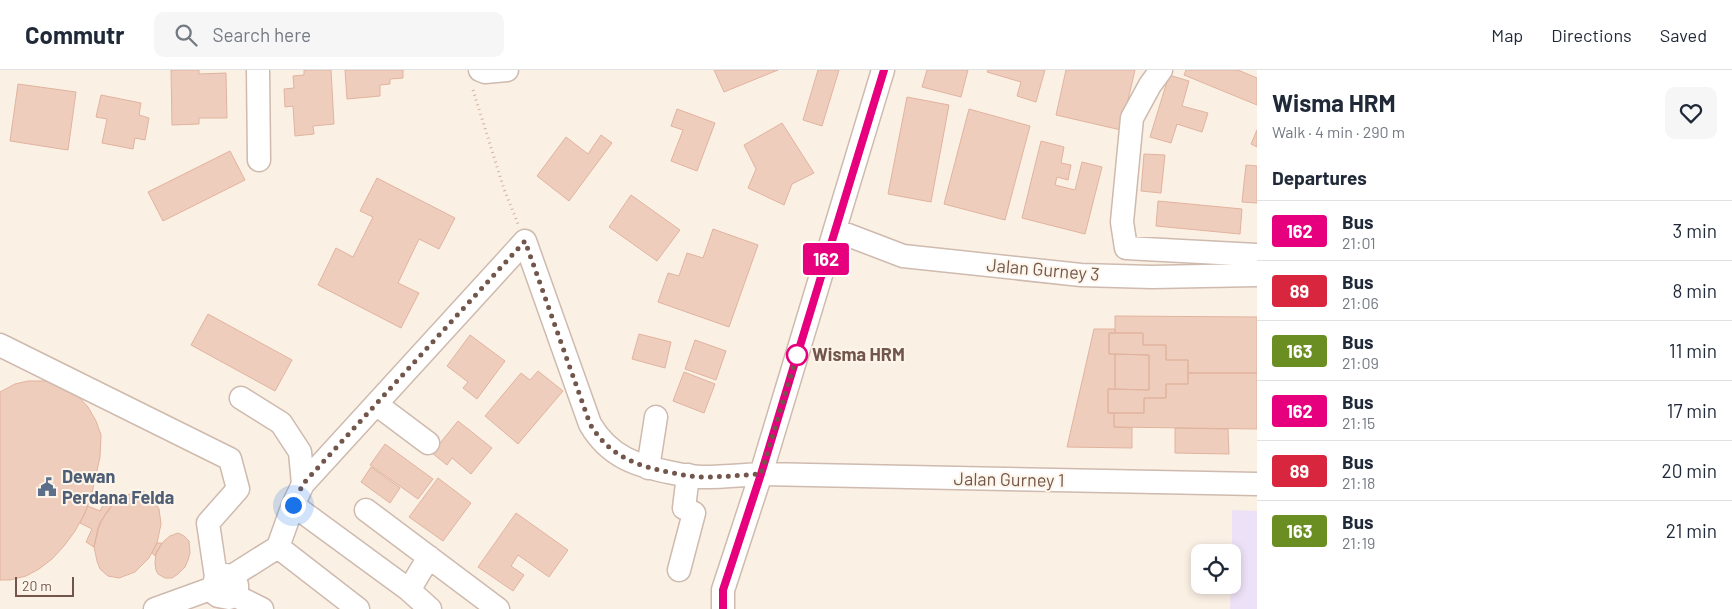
<!DOCTYPE html>
<html lang="en">
<head>
<meta charset="utf-8">
<style>
	:root { --surface:#fff; --page:#f6f6f7; --text:#1f2937; --muted:#747a83; --line:#e0e1e3 }
	body { margin:0; font-family:Barlow,sans-serif; background:var(--page); color:var(--text); height:100vh; display:flex; flex-direction:column; font-size:19px; white-space:nowrap }
	* { box-sizing:border-box; margin:0 }
	p { font-size:16px; color:var(--muted) }
	.icon { flex:none; width:28px; height:28px; fill:none; stroke:currentColor; stroke-width:2; stroke-linecap:round; stroke-linejoin:round }
	.map { position:relative; flex:1; overflow:hidden }
	.drawer { display:flex; flex-direction:column; background:var(--surface); width:475px }
	.drawer>* { flex:none }
	.badge { padding:0 10px; border-radius:4px; font-size:18px; line-height:32px }
	.controls { position:absolute; left:1191px; top:474px; display:grid; gap:10px }
	.controls a { display:grid; place-items:center; width:50px; height:50px; border-radius:10px; background:var(--surface); box-shadow:0 2px 8px #0003; font-size:25px }
	.scale { position:absolute; left:15px; bottom:12px; width:59px; box-sizing:border-box; padding-left:5px; border:2px solid #72564b; border-top:0; font-size:14px; line-height:18px; white-space:nowrap; color:#72564b; -webkit-text-stroke:4px #fef5ea; paint-order:stroke }
	.you { position:absolute; width:25px; height:25px; margin:-12px; border:4px solid #fff; border-radius:50%; background:#1a73e8; box-shadow:0 0 0 8px #1a73e833 }
	.map>.badge { position:absolute; translate:-50% -50%; box-shadow:0 0 0 2px #fff }
	h2 { padding:0 15px; font-size:19px; line-height:45px }
	.round { display:grid; place-items:center; flex:none; width:52px; height:52px; border-radius:10px; background:var(--page) }
	.summary { display:flex; align-items:center; justify-content:space-between; height:85px; padding:0 15px }
	h1 { font-size:24px; font-weight:700; line-height:38px }
	ul { padding:0; list-style:none }
	li { display:flex; align-items:center; gap:15px; height:60px; padding:0 15px; border-top:1px solid var(--line) }
	li div { flex:1 }
	li b { display:block; font-size:19px }
	li em { font-style:normal }
	li .badge { min-width:55px; font-weight:700; text-align:center }
	header { display:flex; align-items:center; gap:30px; box-sizing:border-box; height:70px; padding:0 25px; background:var(--surface); border-bottom:1px solid var(--line) }
	header strong { font-size:24px }
	nav { display:flex; gap:28px; margin-inline-start:auto; font-size:18px }
	.search { width:350px; height:45px; background:var(--page); display:flex; align-items:center; gap:12px; box-sizing:border-box; padding:0 18px; border-radius:10px; color:var(--muted); font-size:19px }
	main { display:flex; flex:1; min-height:0 }
	.map>svg:first-child { display:block }
	.education { fill:#ede1f7 }
	.building { fill:#efcdbd; stroke:#e1b39e }
	.lines { fill:none; stroke-linecap:round; stroke-linejoin:round }
	.minor-casing { stroke:#cebaae; stroke-width:25 }
	.path { stroke:#d4b1a0; stroke-width:3; stroke-dasharray:1 4; stroke-linecap:butt }
	.minor { stroke:#fff; stroke-width:22 }
	.line-casing { stroke:#fff; stroke-width:11 }
	.line { stroke:#e6007e; stroke-width:8 }
	.walk { stroke:#72564b; stroke-width:5; stroke-dasharray:0 9 }
	.stop-dot { fill:#fff; stroke:#e6007e; stroke-width:2.5 }
	.labels { text-anchor:middle; stroke-width:4; stroke-linejoin:round; paint-order:stroke }
	.street-label { font-size:18px; fill:#72564b; stroke:#fef5ea }
	.stop-label { font-size:18px; font-weight:bold; fill:#72564b; stroke:#fef5ea; text-anchor:start }
	.service-label { font-size:18px; font-weight:bold; fill:#4e5e75; stroke:#fef5ea; text-anchor:start }
</style>
</head>
<body>
<header>
<strong>Commutr</strong>
<div class="search"><svg class="icon" aria-label="search" viewBox="0 0 24 24"><circle cx="10" cy="10" r="6"/><path d="M15 15l6 6"/></svg>Search here</div>
<nav><a>Map</a><a>Directions</a><a>Saved</a></nav>
</header>
<main>
<div class="map">
<svg width="1257" height="539" viewBox="0 0 1257 539">
	<rect width="100%" height="100%" fill="#fbf0e4"/>
	<!-- education -->
	<path class="education" d="M1232,440l25,1v98h-27l1,-24h1z"/>
	<!-- building -->
	<path class="building" d="M171,0h28v4l27,-1 1,45h-28v6l-27,1z
		M304,0h27l3,54 -21,2 1,8 -19,2 -2,-30 -8,1 -1,-18 10,-1 -1,-12 11,-1z
		M345,0h58v8l-13,1v5l-10,1v11l-33,3z
		M714,0h64l-54,22z
		M818,0h21l-17,56 -19,-6z
		M927,0h41l-7,27 -39,-10z
		M988,0h57l-9,32 -19,-6 4,-14 -34,-10z
		M1066,0h69l-14,60 -65,-15z
		M1186,0h52l19,8v27l-73,-30z
		M1169,5l20,6 -7,25 26,7 -6,19 -25,-8 -6,19 -21,-6z
		M18,14l58,8 -8,58 -58,-9z
		M101,25l40,8 -2,12 10,3 -4,22 -10,-2 -2,11 -31,-6 5,-24 -11,-2z
		M907,27l42,8 -18,97 -43,-8z
		M677,39l38,14 -18,48 -26,-10 12,-31 -12,-4z
		M969,39l61,17 -25,94 -61,-16z
		M782,53l32,50 -22,11 -8,21 -36,-17 8,-19 -12,-24z
		M1257,60v17l-6,-3z
		M601,65l11,8 -43,58 -32,-25 29,-39 22,17z
		M1041,71l23,6 -3,16 10,2 -3,15 -11,-3 -2,8 20,5 7,-28 20,5 -17,67 -63,-16z
		M230,81l15,29 -82,41 -15,-29z
		M1144,84l21,1 -4,38 -20,-2z
		M1246,95l11,1v37l-15,-1z
		M377,108l78,40 -16,31 -20,-10 -21,44 21,10 -18,35 -83,-43 18,-37 17,9 20,-40 -13,-6z
		M631,125l49,35 -23,31 -48,-34z
		M1158,131l84,8 -2,25 -84,-8z
		M713,159l45,16 -29,82 -71,-25 10,-29 11,3 8,-23 16,5z
		M208,244l84,46 -17,31 -84,-46z
		M1115,246l142,1v56h-69v-13h-22v-15h-23v-12h-28z
		M1094,259h21v4h-6v21h6v35h-7v24h6v14l18,1v20l-65,-1z
		M1109,263h34v12h23v15h22v24h-22v14h-22v15h-36v-24l41,1v-35l-40,-1z
		M639,264l32,8 -6,26 -33,-9z
		M470,265l35,26 -28,38 -14,-11 5,-6 -21,-16z
		M695,270l31,11 -10,29 -31,-11z
		M1115,284l34,1v35l-34,-1z
		M538,301l25,20 -45,53 -33,-28 36,-43 9,7z
		M684,302l31,12 -11,29 -31,-12z
		M1188,303h69v56l-143,-2v-14h30v-15h22v-14h22z
		M28,311h17l16,5 15,8 12,13 8,14 5,14 -1,22 -9,40 -7,18 -9,16 -11,15 -12,13 -13,10 -13,7 -16,4h-10v-188l15,-8z
		M458,351l34,27 -21,26 -19,-16 -5,7 -15,-12z
		M1175,358l53,1 1,25 -54,-1z
		M385,374l48,35 -15,20 -48,-34z
		M371,397l29,21 -10,15 -29,-21z
		M438,408l33,25 -28,38 -34,-24z
		M141,421l6,2 5,4 7,12 2,15 -4,19 -8,15 -14,14 -16,6 -11,-2 -8,-7 -3,-8 -3,-14 4,-19 8,-15 8,-10 13,-8z
		M106,429l8,4 -14,19 -6,25 -8,-5 6,-13 -12,-6 8,-17 12,5z
		M516,443l52,37 -19,27 -31,-22 -7,11 13,9 -11,16 -35,-24z
		M178,463l6,3 5,5 1,12 -2,7 -3,7 -7,7 -6,4h-7l-7,-4 -2,-4 -1,-7 1,-11 8,-11 6,-5z
		M157,473h5l-7,13 -3,-3z"/>
	<g class="lines">
		<!-- minor casing -->
		<g class="minor-casing">
			<path id="minor" d="M258,0l1,90
				M480,0l5,2 22,-2
				M1161,0l-11,15 -18,33 -10,104 4,26 131,7
				M835,160l68,26 178,19 71,2 105,-2
				M0,275l230,114 8,30 -30,34 8,54 -3,11 1,5 4,3 11,2 5,-3 3,-5v-5l-5,-9 -11,-2 -5,3
				M241,328l40,25 19,29 3,32
				M376,334l52,39
				M648,398l8,-51
				M293,435l116,85
				M366,440l132,99
				M278,477l80,62
				M429,487l-20,33 21,19
				M679,500l15,-57 -10,-5 4,-33
				M232,506l46,-29 15,-42 10,-21 222,-243 65,183c19,33 47,42 83,49 10,2 20,4 30,4 20,0 39,-2 58,-3l496,10
				M234,525l28,14
				M155,539l58,-21
				M723,539v-19l38,-116 122,-404"/>
		</g>
		<!-- path -->
		<path class="path" d="M473,20l31,99 14,35"/>
		<!-- minor -->
		<use href="#minor" class="minor"/>
	</g>
	<g class="lines">
		<!-- line casing -->
		<g class="line-casing">
			<path id="line" d="M723,539v-19l38,-116 123,-404"/>
		</g>
		<!-- line -->
		<use href="#line" class="line"/>
		<!-- walk -->
		<path class="walk" d="M293,435l10,-21 222,-243 65,183c20,33 47,42 83,49 10,2 20,4 30,4 20,0 39,-2 58,-3l36,-119"/>
	</g>
	<!-- icons -->
	<defs>
		<g id="civic-bare" transform="scale(1.5)"><path d="M-.6-6.5H3V-4.5H.6V-3L4-1V1h2V6H-6V1h2V-1L-.6-3ZM-1.2 2.5V6h2.4V2.5Z" fill="#5c6f8a" stroke="#fef5ea" stroke-width="2.5" paint-order="stroke"/></g>
	</defs>
	<g fill-rule="evenodd">
		<use href="#civic-bare" x="47" y="417"/>
	</g>
	<!-- markers -->
	<circle class="stop-dot" cx="797" cy="285" r="10"/>
	<g class="labels">
		<!-- street labels -->
		<g class="street-label">
			<text transform="translate(1043 200) rotate(5)" y="6">Jalan Gurney 3</text>
			<text transform="translate(1009 410) rotate(1)" y="6">Jalan Gurney 1</text>
		</g>
		<!-- stop labels -->
		<g class="stop-label">
			<text x="812" y="291">Wisma HRM</text>
		</g>
		<!-- service labels -->
		<g class="service-label">
			<text x="62" y="413">Dewan<tspan x="62" dy="21">Perdana Felda</tspan></text>
		</g>
	</g>
</svg>
<div class="controls">
<a><svg class="icon" aria-label="locate" viewBox="0 0 24 24"><circle cx="12" cy="12" r="6"/><path d="M12 2v4M12 18v4M2 12h4M18 12h4"/></svg></a>
</div>
<div class="scale">20 m</div>
<div class="you" style="left:293px;top:435px"></div>
<b class="badge" style="left:826px;top:189px;background:#e6007e;color:#fff">162</b>
</div>
<section class="drawer">
<div class="summary"><div><h1>Wisma HRM</h1><p>Walk · 4 min · 290 m</p></div><a class="round"><svg class="icon" aria-label="heart" viewBox="0 0 24 24"><path d="M12 20l-8-8c-3-5 5-10 8-4 3-6 11-1 8 4z"/></svg></a></div>
<h2>Departures</h2>
<ul>
<li><span class="badge" style="background:#e6007e;color:#fff">162</span><div><b>Bus</b><p>21:01</p></div><em>3 min</em></li>
<li><span class="badge" style="background:#d7263d;color:#fff">89</span><div><b>Bus</b><p>21:06</p></div><em>8 min</em></li>
<li><span class="badge" style="background:#6b8e23;color:#fff">163</span><div><b>Bus</b><p>21:09</p></div><em>11 min</em></li>
<li><span class="badge" style="background:#e6007e;color:#fff">162</span><div><b>Bus</b><p>21:15</p></div><em>17 min</em></li>
<li><span class="badge" style="background:#d7263d;color:#fff">89</span><div><b>Bus</b><p>21:18</p></div><em>20 min</em></li>
<li><span class="badge" style="background:#6b8e23;color:#fff">163</span><div><b>Bus</b><p>21:19</p></div><em>21 min</em></li>
</ul>
</section>
</main>
</body>
</html>
